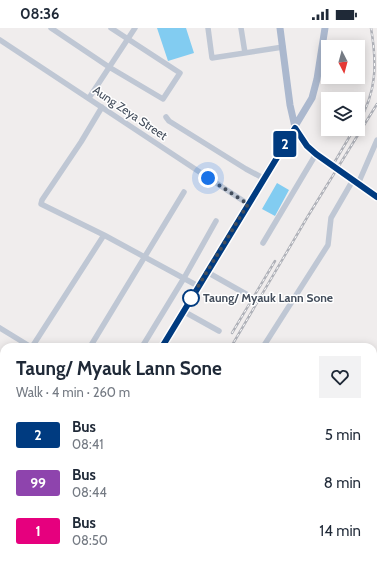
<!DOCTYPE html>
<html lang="en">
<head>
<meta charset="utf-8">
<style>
	:root { --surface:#fff; --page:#f2f2f3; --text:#1f2937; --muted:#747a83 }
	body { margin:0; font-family:Cabin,sans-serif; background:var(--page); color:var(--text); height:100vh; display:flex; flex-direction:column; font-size:15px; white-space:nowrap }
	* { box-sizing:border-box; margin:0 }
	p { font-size:13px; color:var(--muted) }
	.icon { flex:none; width:22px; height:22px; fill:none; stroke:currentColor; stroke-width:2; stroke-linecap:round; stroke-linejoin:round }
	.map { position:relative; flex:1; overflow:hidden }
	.details { position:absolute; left:0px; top:315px; width:377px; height:220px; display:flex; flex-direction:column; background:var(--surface); border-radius:12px 12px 0 0; box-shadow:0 2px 10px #0003 }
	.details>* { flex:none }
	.badge { padding:0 8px; border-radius:3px; font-size:14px; line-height:26px }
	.needle { width:26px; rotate:174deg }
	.buttons { position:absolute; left:321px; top:12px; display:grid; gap:8px }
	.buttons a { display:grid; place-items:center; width:44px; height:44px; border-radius:0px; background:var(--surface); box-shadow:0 2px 10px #0003; font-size:20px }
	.you { position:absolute; width:20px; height:20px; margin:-10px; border:3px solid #fff; border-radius:50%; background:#1a73e8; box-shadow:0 0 0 6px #1a73e833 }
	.map>.badge { position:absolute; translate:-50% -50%; box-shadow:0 0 0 2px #fff }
	.round { display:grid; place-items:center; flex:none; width:42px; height:42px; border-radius:0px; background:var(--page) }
	.head { display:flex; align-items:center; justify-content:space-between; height:68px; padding:0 16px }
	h1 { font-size:19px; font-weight:800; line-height:30px }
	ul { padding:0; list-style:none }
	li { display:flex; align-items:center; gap:12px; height:48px; padding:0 16px }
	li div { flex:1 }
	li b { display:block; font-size:15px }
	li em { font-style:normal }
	li .badge { min-width:44px; font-weight:700; text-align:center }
	.status { display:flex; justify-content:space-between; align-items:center; height:28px; padding:0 20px; background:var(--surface); direction:ltr }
	.status svg { height:11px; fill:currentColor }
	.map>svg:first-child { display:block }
	.water { fill:#82ccf1 }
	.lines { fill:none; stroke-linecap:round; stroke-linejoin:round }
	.minor { stroke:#bfc7d4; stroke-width:5.5 }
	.major { stroke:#abb8ce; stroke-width:7 }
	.rail-casing { stroke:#afb1b8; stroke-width:2.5 }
	.rail { stroke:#fff; stroke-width:1; stroke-dasharray:3; stroke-linecap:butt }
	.line-casing { stroke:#fff; stroke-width:9 }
	.line { stroke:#003b80; stroke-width:6 }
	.walk { stroke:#444e5c; stroke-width:4; stroke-dasharray:0 7.2 }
	.stop-dot { fill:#fff; stroke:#003b80; stroke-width:2 }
	.labels { text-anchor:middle; stroke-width:3; stroke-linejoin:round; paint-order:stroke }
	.street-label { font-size:12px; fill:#444e5c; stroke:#fff }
	.stop-label { font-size:12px; font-weight:bold; fill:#444e5c; stroke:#fff; text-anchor:start }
</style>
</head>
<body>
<div class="status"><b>08:36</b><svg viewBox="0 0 49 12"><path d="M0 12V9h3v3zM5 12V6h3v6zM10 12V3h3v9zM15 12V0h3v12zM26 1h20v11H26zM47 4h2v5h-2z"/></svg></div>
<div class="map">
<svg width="377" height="535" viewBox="0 0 377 535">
	<rect width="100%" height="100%" fill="#f0eded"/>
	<!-- water -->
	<path class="water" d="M157,0h29l8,25 -26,8z
		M277,155l12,7 -14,26 -13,-7z"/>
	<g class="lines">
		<!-- minor -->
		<path class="minor" d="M51,0l58,39 54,32 17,-26 -69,-45
			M208,0l4,30 71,-11
			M241,0l4,25
			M0,12l248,164
			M89,70l46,-70
			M102,79l-21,35 -39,58 -1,4 63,31 94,51
			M166,89l3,4 77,48 17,9
			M358,156l19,-44
			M263,215l53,-89
			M207,244l39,22
			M183,283l36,20
			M0,300l31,19
			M32,319l72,-112
			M90,319l94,-155
			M142,319l42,-69 32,-57
			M263,319l65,-102 3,-27 22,-38
			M17,531l4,4
			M56,531l4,4"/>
		<!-- major -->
		<path class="major" d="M280,0l10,77 5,22 12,19 9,8 61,43
			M162,319l150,-249 5,-19 8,-51
			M9,535l4,-4"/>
		<!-- rail casing -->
		<g class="rail-casing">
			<path id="rail" d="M358,95c19,-31 19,-60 13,-95
				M334,135l20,-34
				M232,305l43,-72
				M231,319l77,-131 69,-112
				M101,535l3,-4"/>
		</g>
		<!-- rail -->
		<use href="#rail" class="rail"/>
	</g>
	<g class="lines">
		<!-- line casing -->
		<g class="line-casing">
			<path id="line" d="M162,319l133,-219 12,18 9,8 61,43"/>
		</g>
		<!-- line -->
		<use href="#line" class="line"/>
		<!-- walk -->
		<path class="walk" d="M191,270l57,-94 -40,-26"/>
	</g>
	<!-- markers -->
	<circle class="stop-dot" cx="191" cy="270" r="8"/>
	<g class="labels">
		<!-- street labels -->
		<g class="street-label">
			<text transform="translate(130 85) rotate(34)" y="4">Aung Zeya Street</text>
		</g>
		<!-- stop labels -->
		<g class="stop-label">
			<text x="203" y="274">Taung/ Myauk Lann Sone</text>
		</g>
	</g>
</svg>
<div class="buttons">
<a><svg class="needle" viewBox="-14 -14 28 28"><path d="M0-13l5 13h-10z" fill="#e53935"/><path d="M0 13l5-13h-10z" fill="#747a83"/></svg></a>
<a><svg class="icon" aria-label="layers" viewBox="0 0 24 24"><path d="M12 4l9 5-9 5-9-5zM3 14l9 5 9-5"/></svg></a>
</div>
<div class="you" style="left:208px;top:150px"></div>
<b class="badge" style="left:285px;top:116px;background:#003b80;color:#fff">2</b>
<section class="details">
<div class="head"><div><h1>Taung/ Myauk Lann Sone</h1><p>Walk · 4 min · 260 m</p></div><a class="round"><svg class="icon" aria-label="heart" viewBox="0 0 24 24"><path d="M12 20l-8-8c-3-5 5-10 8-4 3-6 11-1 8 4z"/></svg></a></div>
<ul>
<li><span class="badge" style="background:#003b80;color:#fff">2</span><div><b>Bus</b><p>08:41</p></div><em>5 min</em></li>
<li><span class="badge" style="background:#8e44ad;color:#fff">99</span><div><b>Bus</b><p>08:44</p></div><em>8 min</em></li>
<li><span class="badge" style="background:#e6007e;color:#fff">1</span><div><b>Bus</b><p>08:50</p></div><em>14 min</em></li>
</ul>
</section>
</div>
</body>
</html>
